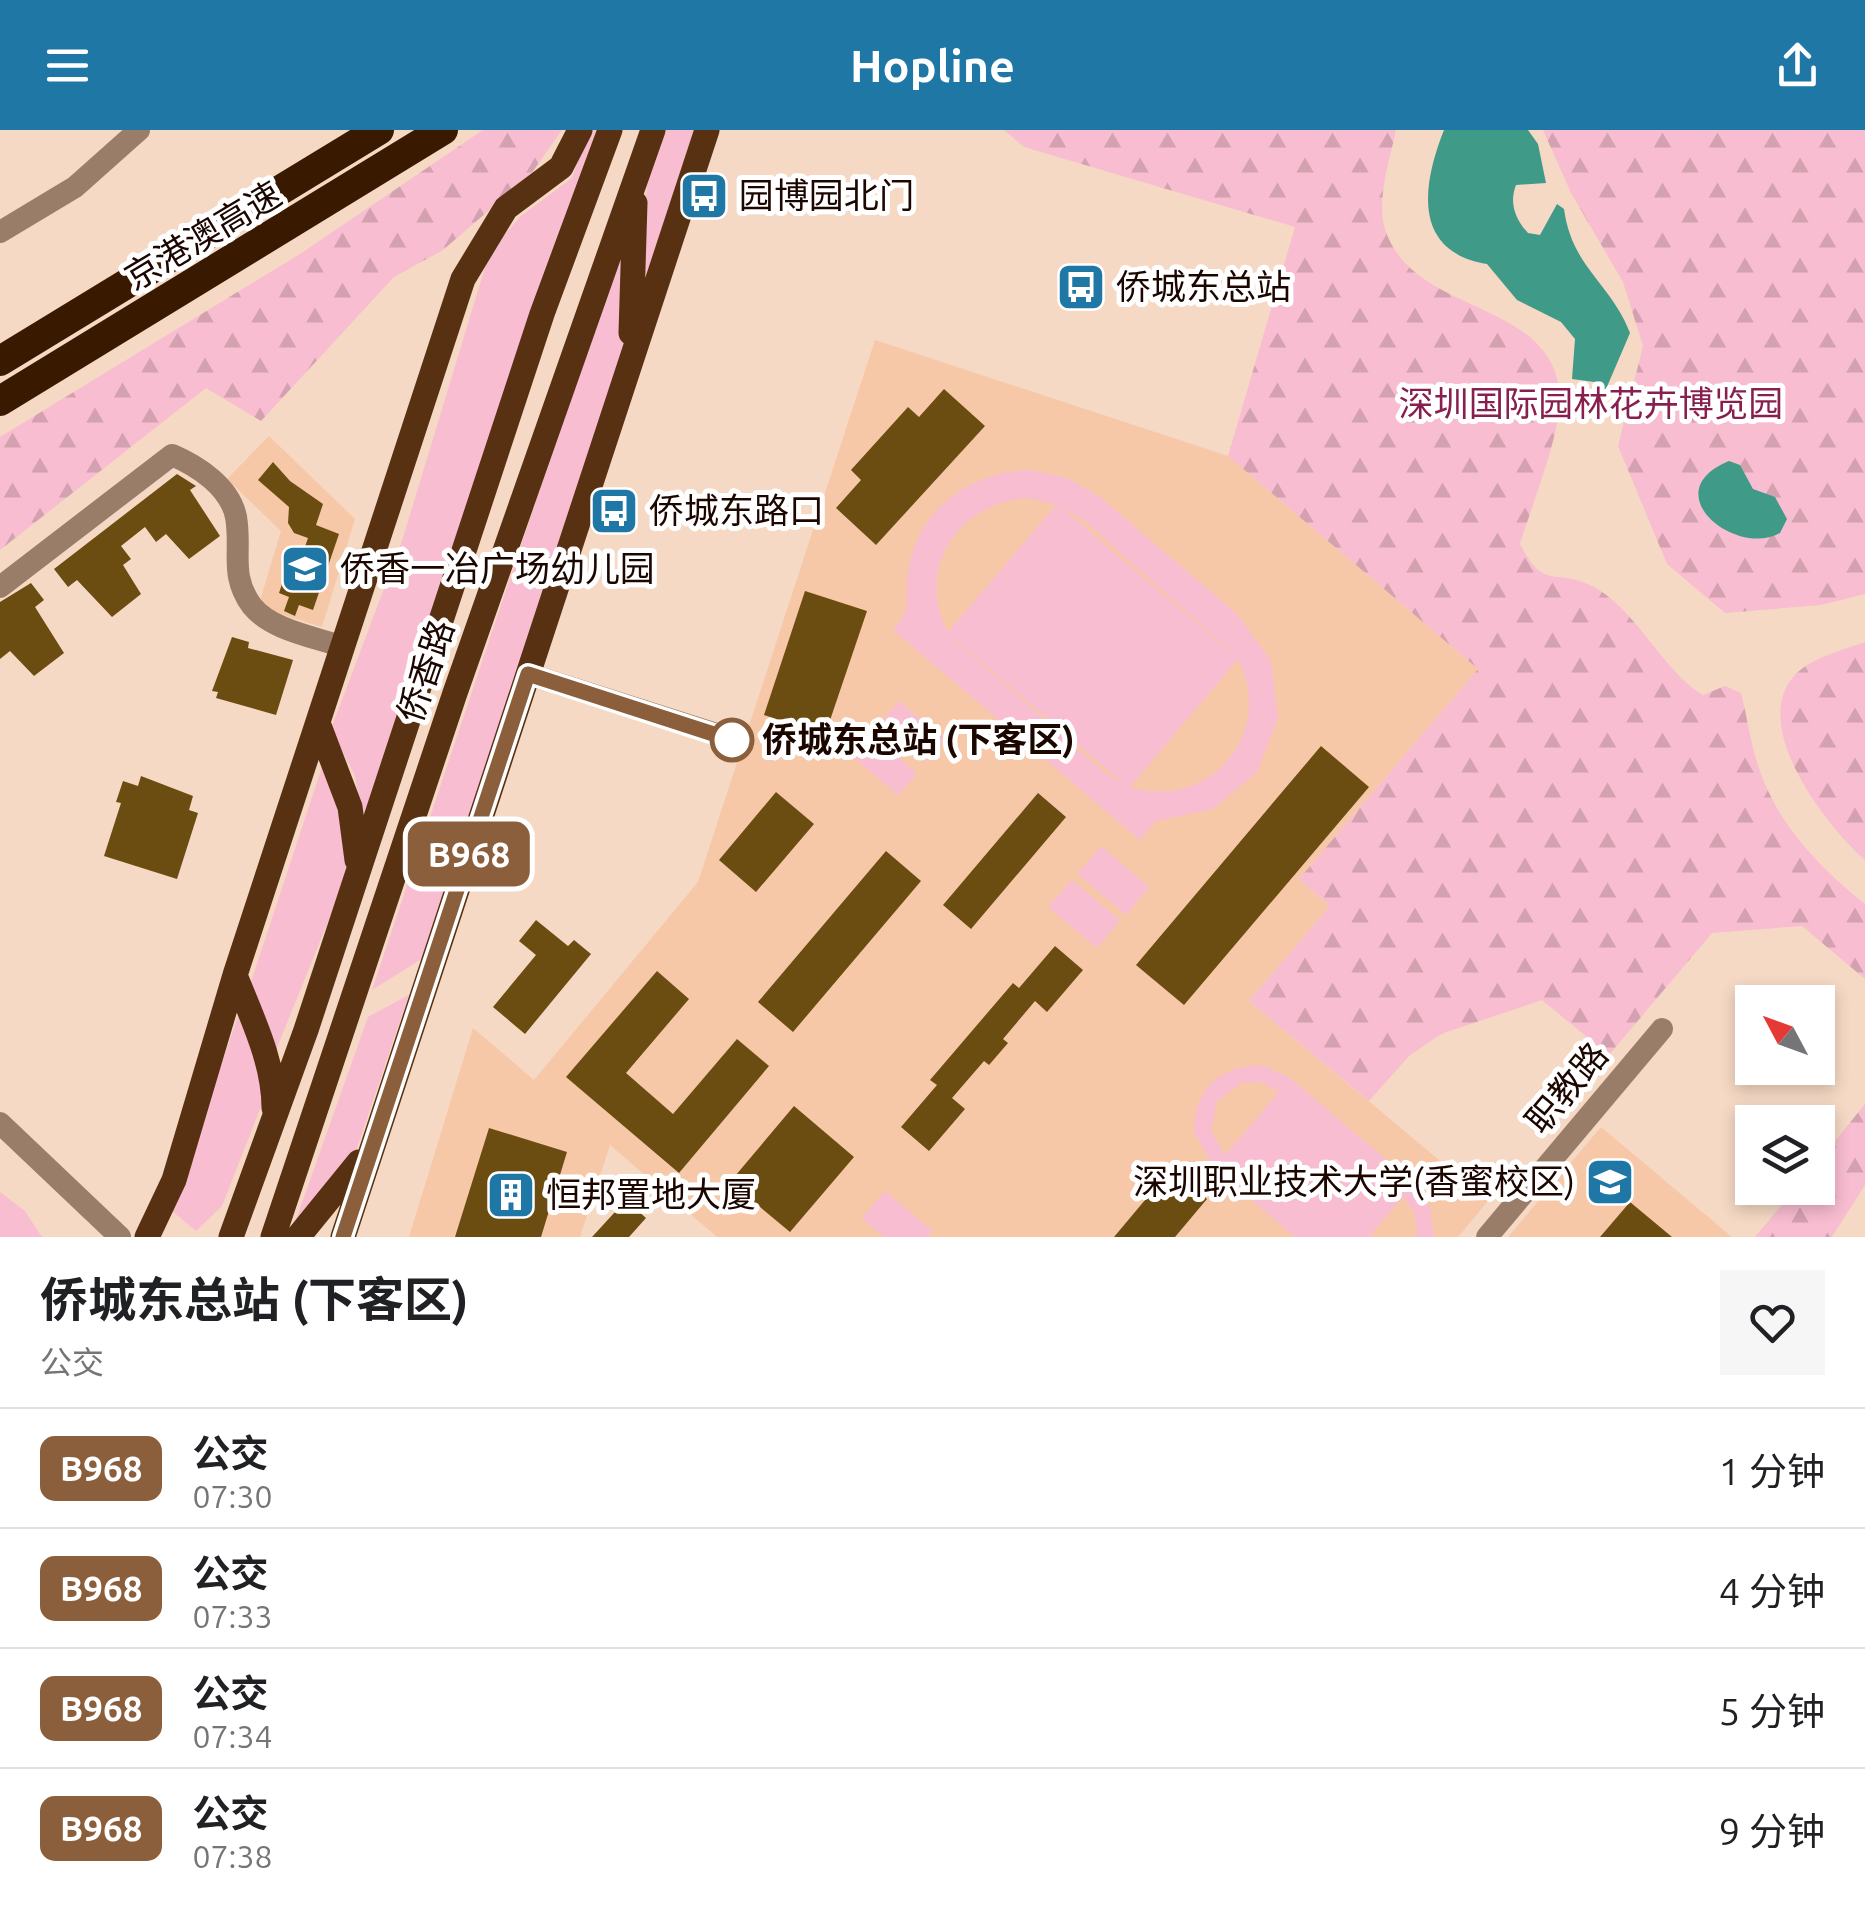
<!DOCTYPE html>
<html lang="zh">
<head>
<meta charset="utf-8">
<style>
	:root { --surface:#fff; --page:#f6f6f6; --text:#202124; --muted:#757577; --line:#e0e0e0; --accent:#1f77a6 }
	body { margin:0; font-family:Ubuntu,"Noto Sans SC",sans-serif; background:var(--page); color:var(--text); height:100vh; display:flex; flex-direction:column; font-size:38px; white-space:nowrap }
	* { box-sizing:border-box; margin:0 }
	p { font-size:32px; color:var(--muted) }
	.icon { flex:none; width:55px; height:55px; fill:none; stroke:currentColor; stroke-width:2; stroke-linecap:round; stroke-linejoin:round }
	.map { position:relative; height:1107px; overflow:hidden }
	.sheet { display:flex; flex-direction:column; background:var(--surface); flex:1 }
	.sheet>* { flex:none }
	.badge { padding:0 20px; border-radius:15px; font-size:35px; line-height:65px }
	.needle { width:65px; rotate:311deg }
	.controls { position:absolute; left:1735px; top:855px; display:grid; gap:20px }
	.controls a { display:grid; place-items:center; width:100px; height:100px; border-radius:0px; background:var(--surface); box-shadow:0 5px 15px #0003; font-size:50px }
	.map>.badge { position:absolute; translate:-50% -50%; box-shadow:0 0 0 5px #fff }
	.round { display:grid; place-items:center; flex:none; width:105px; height:105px; border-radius:0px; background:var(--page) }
	.headline { display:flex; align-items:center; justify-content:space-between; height:170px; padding:0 40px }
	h1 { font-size:48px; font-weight:700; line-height:75px }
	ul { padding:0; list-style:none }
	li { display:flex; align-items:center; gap:30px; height:120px; padding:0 40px; border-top:2px solid var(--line) }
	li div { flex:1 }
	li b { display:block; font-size:38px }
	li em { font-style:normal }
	li .badge { min-width:110px; font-weight:700; text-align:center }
	header { display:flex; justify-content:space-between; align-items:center; height:130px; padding:0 40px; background:var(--accent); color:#fff; font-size:45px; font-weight:700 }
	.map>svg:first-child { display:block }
	.built { fill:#f6c8a7 }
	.green { fill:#f8bdd0; fill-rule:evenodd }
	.forest { fill:url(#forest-firs) }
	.water { fill:#409a88 }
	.building { fill:#6b4c11 }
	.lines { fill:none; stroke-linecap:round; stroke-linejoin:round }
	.minor { stroke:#9a7d68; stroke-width:22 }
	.major { stroke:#573111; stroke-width:25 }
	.highway { stroke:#391a00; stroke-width:30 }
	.line-casing { stroke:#fff; stroke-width:22 }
	.line { stroke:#8b5e3c; stroke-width:15 }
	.stop-dot { fill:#fff; stroke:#8b5e3c; stroke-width:5 }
	.labels { text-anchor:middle; stroke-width:10; stroke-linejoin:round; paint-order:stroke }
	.poi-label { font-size:35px; fill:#1c0600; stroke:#fff; text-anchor:start }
	.street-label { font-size:35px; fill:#1c0600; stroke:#fff }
	.park-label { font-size:35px; fill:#88204f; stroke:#fff }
	.stop-label { font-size:35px; font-weight:bold; fill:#1c0600; stroke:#fff; text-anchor:start }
</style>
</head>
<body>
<header><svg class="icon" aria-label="menu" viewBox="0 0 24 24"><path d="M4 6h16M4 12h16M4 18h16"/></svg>Hopline<svg class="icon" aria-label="share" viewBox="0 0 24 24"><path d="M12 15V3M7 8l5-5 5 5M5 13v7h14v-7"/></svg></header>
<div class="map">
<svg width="1865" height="1107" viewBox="0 0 1865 1107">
	<defs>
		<pattern id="forest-firs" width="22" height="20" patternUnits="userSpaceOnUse" patternTransform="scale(2.5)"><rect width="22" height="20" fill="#f8bdd0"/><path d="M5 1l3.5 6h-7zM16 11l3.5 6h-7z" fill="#d4a1b1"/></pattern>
	</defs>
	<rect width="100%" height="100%" fill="#f5d9c4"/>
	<!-- built -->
	<path class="built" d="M875,210l353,116 250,213 -179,210 31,27 -81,95 239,200 -30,36h-741l-107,-92 -30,92h-171l64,-209 61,52 164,-198z
		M269,306l86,83 -33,108 -64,-20 23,-76 -54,-52z
		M1601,997l131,110h-224z"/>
	<!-- green -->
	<path class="green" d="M589,0h7l-233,692 -8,-46 -24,-47 71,-188 88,-290 31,-35 51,-38z
		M663,0h40l-54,155h-7l5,-107z
		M623,111l5,129 -200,585 -56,35z
		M1029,340l38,8 33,19 138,118 33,46 7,57 -21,54 -44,37 -57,12 -16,19 -247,-210c21,-25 11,-28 15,-57 8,-63 62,-101 121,-103zM1028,368l28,7 -108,127c-34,-64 11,-130 80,-134zM1061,377l21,12 152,135h-1zM951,507h1l172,147 -20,-12zM1238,529c38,75 -29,152 -108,128z
		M899,571l46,39 -19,22 -45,-39z
		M871,604l46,39 -19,22 -45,-38z
		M322,637l20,45 5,63 -73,180 -26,-64z
		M1101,716l48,41 -23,28 -49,-41z
		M1072,750l48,40 -23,28 -49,-41z
		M409,865l-54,159 -62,74 75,-211z
		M239,883l27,81 -44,112 -26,25 -24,-20z
		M1265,936l25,12 125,106 15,22 4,31h-17l-2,-24 -12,-16 -34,40h-74l-81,-69 -20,-36c-1,-43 28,-69 71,-66zM1261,952l18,10 -54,63 -14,-25 6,-29 24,-18z
		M885,1061l48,40 -5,6h-44l-22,-19z
		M0,1062l25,19 17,26h-42z"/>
	<!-- forest -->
	<path class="forest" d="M483,0h79l-31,44 -88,76 -49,27 -133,144 -55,-33 -206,162v-113l300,-183z
		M1004,0h392c-6,30 -20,69 -11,99 28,88 167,68 175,166 2,36 -29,112 -40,149 24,47 34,24 70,41 46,22 71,85 113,110l22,-9 16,7c6,23 9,47 16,69 18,60 61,104 108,142v75l-63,-53 -90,7 -103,122 -67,-55 -101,34 -32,22 -40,45 -120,-100 81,-95 -31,-27 179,-210 -250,-213 67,-229 -271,-80z
		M1543,0h322v464l-44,11 -96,8 -58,-49 -49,-118 25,-100 -20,-64 -52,-89z
		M1865,512v218c-38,-33 -116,-133 -71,-184 16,-18 49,-26 71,-34z
		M1865,974v81l-33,52h-77l41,-49h22v-26z"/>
	<!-- water -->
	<path class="water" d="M1444,0h84l10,14 8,39 -30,2c-7,18 -1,34 12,48l12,2 17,-31 7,5c8,59 47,74 66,124l-27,63 -1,-13 -30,-4 3,-40 -14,-17 -44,-22 -30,-36c-75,-12 -65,-79 -43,-134z
		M1729,331l11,4 13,24 22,8 12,22 -7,14c-45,25 -126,-41 -51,-72z"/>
	<!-- building -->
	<path class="building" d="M944,259l41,37 -109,119 -40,-37 25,-28 -10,-10 57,-63 11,10z
		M273,332l17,19 33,23 -7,21 23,9 -26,76 -14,-5 -4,11 -11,-5 5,-14 -10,-4 5,-15 9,3 15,-43 -14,-5 -6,-10 1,-16 -31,-27z
		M177,344l19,12 -6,4 30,46 -31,23 -23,-25 -10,8 -11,-15 -24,19 10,13 -8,6 18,29 -29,23 -35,-37 -9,7 -14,-18z
		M31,453l13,17 -9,7 29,46 -30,23 -24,-25 -10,8v-57z
		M805,461l62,20 -42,124 -61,-20z
		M232,507l17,5 -1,6 45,12 -17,55 -60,-17 2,-6 -6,-1z
		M1321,616l48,41 -185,218 -48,-40z
		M141,646l52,20 -4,14 9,3 -21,66 -73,-23 17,-53 -5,-1 7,-21 15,5z
		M776,662l38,32 -58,68 -37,-32z
		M1038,663l28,24 -95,112 -28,-24z
		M886,721l35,30 -128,151 -35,-30z
		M536,790l32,26 6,-6 17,14 -66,80 -32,-27 43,-52 -17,-14z
		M1055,816l28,24 -36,42 -12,-11 -32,38 5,4 -19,22 -5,-4 -32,37 13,11 -36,42 -28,-24 36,-42 -7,-5 83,-97 6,5z
		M657,841l32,28 -63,74 47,41 64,-75 32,27 -90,107 -113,-96z
		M794,976l60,51 -64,75 -60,-50z
		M489,998l78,24 -26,85h-86z
		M1171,1039l36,30 -32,38h-61z
		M626,1070l20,18 -17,19h-37z
		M1630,1072l42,35h-72z"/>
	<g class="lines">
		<!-- minor -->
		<path class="minor" d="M0,102l75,-45 64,-57
			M0,457l172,-132c26,11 58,32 64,62 6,34 -7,58 16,89 19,24 63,31 91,41
			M528,544l204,65
			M0,993l120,114
			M1487,1107l175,-208"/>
		<!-- major -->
		<path class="major" d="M631,203l4,-130
			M318,593l32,84 7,53
			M235,845c17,43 39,87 39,133
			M147,1107l27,-57 61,-205 228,-696 43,-71 55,-41 19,-37
			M231,1107l75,-207 236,-716 68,-184
			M273,1107l182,-544 198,-563
			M298,1107l61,-75
			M343,1107l364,-1107"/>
		<!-- highway -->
		<path class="highway" d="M0,231l379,-231
			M0,271l443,-271"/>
	</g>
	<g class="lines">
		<!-- line casing -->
		<g class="line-casing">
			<path id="line" d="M343,1107l185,-563 204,66"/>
		</g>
		<!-- line -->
		<use href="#line" class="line"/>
	</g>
	<!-- icons -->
	<defs>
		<g id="bus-square" transform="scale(2.5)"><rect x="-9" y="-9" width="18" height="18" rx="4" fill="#1f77a6" stroke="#fff"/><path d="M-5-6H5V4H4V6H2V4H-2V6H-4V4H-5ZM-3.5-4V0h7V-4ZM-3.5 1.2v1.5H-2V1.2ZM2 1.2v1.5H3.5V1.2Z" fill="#fff"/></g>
		<g id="school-square" transform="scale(2.5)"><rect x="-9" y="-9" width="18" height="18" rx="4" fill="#1f77a6" stroke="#fff"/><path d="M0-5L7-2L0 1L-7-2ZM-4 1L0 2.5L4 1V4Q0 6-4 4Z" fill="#fff"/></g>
		<g id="university-square" transform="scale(2.5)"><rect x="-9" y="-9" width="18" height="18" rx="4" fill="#1f77a6" stroke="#fff"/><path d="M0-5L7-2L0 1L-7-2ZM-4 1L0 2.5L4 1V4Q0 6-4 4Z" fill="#fff"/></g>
		<g id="building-square" transform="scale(2.5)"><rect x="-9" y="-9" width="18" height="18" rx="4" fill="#1f77a6" stroke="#fff"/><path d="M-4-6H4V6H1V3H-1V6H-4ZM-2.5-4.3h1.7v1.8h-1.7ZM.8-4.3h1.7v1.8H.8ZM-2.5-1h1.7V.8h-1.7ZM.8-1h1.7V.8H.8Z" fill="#fff"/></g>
	</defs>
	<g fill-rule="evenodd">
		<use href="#bus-square" x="704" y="66"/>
		<use href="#bus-square" x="1081" y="157"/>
		<use href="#bus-square" x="614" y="381"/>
		<use href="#school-square" x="305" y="439"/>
		<use href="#university-square" x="1610" y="1052"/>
		<use href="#building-square" x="511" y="1065"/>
	</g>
	<!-- markers -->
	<circle class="stop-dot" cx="732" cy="610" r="20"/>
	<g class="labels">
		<!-- poi labels -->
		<g class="poi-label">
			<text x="739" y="78">园博园北门</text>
			<text x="1116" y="169">侨城东总站</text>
			<text x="649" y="393">侨城东路口</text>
			<text x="340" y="451">侨香一冶广场幼儿园</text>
			<text x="1575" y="1064" text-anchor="end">深圳职业技术大学(香蜜校区)</text>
			<text x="546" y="1077">恒邦置地大厦</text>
		</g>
		<!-- street labels -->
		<g class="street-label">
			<text transform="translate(203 106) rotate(-31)" y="12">京港澳高速</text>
			<text transform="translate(426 541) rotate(-71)" y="12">侨香路</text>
			<text transform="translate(1567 958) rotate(-50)" y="12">职教路</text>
		</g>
		<!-- park labels -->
		<g class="park-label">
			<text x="1591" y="286">深圳国际园林花卉博览园</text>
		</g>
		<!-- stop labels -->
		<g class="stop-label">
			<text x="762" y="622">侨城东总站 (下客区)</text>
		</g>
	</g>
</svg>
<div class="controls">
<a><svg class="needle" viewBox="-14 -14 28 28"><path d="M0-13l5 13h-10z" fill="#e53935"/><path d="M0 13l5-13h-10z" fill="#757577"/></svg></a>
<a><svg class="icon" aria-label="layers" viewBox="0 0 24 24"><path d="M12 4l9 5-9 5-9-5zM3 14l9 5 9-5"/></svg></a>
</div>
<b class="badge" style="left:469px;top:724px;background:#8b5e3c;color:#fff">B968</b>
</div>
<section class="sheet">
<div class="headline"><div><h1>侨城东总站 (下客区)</h1><p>公交</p></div><a class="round"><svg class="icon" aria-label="heart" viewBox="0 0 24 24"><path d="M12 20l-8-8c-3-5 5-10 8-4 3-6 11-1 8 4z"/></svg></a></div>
<ul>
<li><span class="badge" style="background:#8b5e3c;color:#fff">B968</span><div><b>公交</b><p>07:30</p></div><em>1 分钟</em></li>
<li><span class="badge" style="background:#8b5e3c;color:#fff">B968</span><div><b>公交</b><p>07:33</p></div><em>4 分钟</em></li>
<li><span class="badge" style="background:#8b5e3c;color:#fff">B968</span><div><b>公交</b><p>07:34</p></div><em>5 分钟</em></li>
<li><span class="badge" style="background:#8b5e3c;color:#fff">B968</span><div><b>公交</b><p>07:38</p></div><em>9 分钟</em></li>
</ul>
</section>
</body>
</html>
